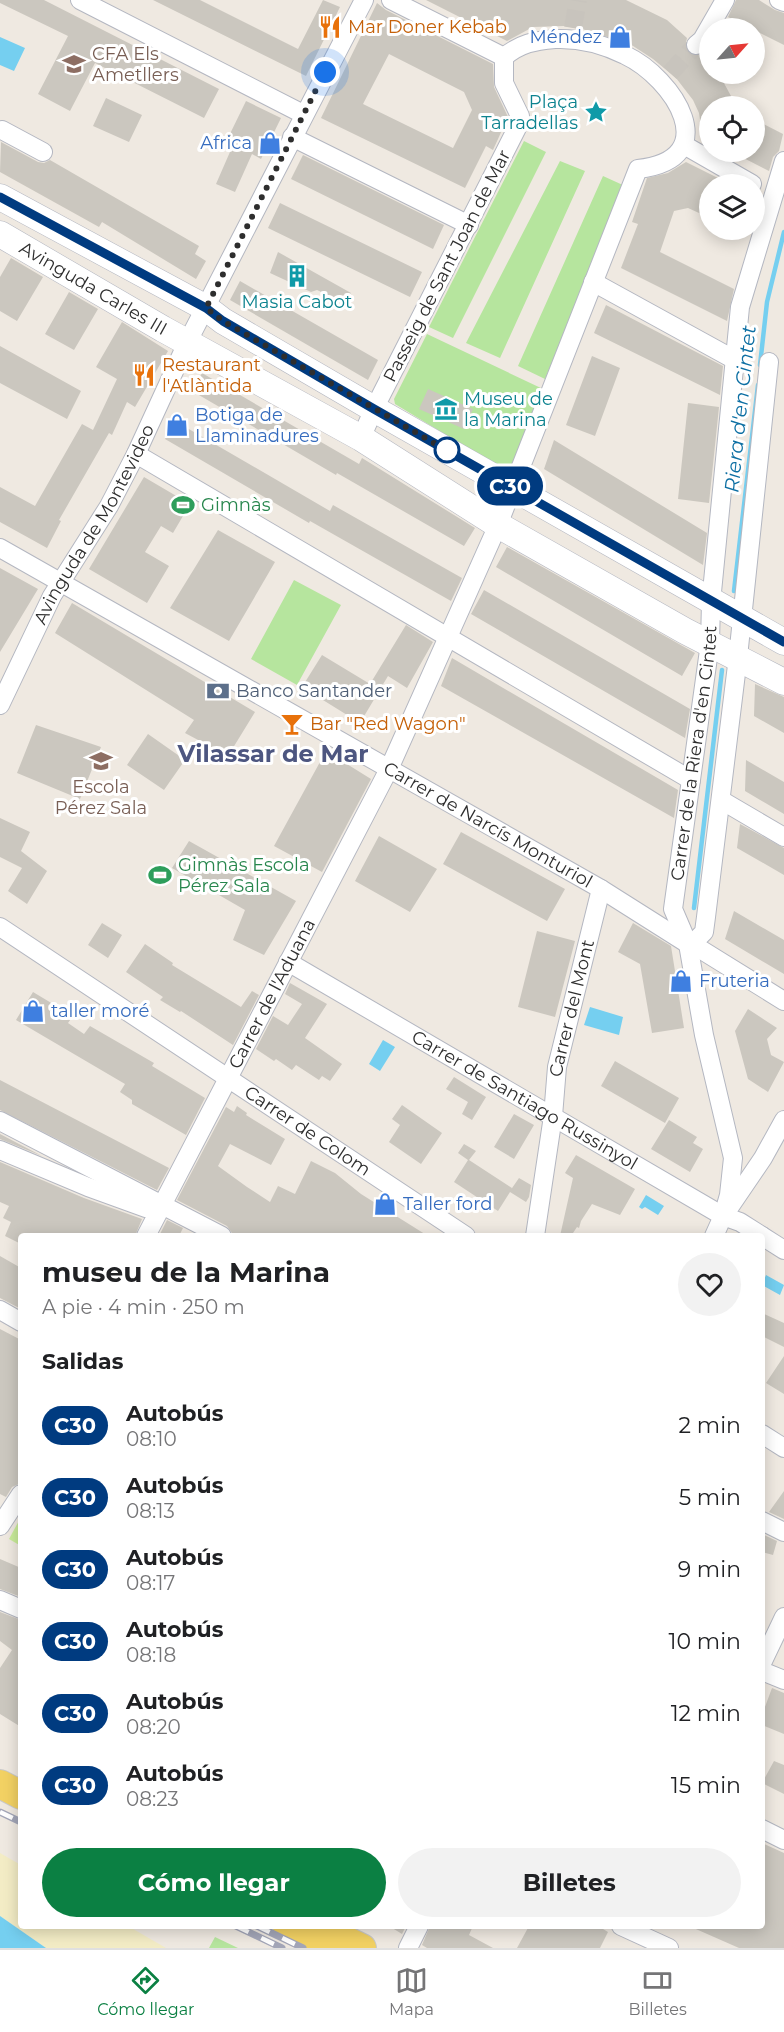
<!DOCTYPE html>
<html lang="es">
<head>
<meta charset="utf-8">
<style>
	:root { --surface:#fff; --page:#f2f2f2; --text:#202124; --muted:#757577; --line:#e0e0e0; --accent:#0b8043 }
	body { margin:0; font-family:Montserrat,sans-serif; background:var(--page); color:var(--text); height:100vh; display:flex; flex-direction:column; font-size:22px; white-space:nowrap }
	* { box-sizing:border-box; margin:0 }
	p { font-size:20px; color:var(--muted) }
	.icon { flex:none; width:33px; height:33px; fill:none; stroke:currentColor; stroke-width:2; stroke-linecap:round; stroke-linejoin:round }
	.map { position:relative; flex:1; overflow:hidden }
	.sheet { position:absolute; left:18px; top:1233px; width:747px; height:696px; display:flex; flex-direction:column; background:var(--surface); border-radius:6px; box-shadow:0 3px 15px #0003 }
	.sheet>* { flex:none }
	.badge { padding:0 12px; border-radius:20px; font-size:21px; line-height:39px }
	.needle { width:39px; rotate:63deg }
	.fabs { position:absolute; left:699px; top:18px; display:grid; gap:12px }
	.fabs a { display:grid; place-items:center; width:66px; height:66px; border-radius:50%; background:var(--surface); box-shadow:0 3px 15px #0003; font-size:30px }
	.you { position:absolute; width:30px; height:30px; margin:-15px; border:4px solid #fff; border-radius:50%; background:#1a73e8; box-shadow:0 0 0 9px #1a73e833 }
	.map>.badge { position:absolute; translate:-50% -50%; box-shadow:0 0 0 3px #fff }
	h2 { padding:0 24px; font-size:22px; line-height:54px }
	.round { display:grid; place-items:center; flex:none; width:63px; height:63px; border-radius:32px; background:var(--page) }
	.headline { display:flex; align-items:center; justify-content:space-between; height:102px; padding:0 24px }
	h1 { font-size:28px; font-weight:700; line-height:45px }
	.button { display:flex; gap:12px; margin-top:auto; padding:12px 24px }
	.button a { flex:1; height:69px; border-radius:36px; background:var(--accent); color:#fff; font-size:24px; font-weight:700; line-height:69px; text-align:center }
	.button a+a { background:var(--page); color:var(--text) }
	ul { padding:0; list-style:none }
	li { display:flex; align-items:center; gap:18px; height:72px; padding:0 24px }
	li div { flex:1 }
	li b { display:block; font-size:22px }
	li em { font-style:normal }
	li .badge { min-width:66px; font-weight:700; text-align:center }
	.tab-bar { display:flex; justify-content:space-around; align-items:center; height:84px; border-top:2px solid var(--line); background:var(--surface); font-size:16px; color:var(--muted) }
	.tab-bar a { display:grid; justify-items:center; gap:3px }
	.tab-bar .selected { color:var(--accent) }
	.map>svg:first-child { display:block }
	.green { fill:#b6e59e }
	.sand { fill:#f3ecc5 }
	.pitch { fill:#c9ec9a }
	.water { fill:#75cff0 }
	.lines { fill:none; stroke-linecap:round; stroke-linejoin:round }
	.stream { stroke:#75cff0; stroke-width:4.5 }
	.building { fill:#cbc7bf; fill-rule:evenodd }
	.street-tunnel { stroke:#c8c4bd; stroke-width:18; stroke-dasharray:18 9; stroke-linecap:butt }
	.street-casing { stroke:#b4b7c1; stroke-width:20 }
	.secondary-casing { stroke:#b4b7c1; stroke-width:27 }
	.primary-casing { stroke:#c9c9c9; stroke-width:30 }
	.street { stroke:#fff; stroke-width:18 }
	.secondary { stroke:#fff; stroke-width:26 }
	.primary { stroke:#f2d163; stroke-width:28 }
	.rail-casing { stroke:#a3a6b8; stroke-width:7 }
	.rail { stroke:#fff; stroke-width:4.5; stroke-dasharray:14; stroke-linecap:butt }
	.line-casing { stroke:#fff; stroke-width:14 }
	.line { stroke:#003b80; stroke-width:9 }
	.walk { stroke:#2e2e2e; stroke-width:6; stroke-dasharray:0 10.8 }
	.stop-dot { fill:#fff; stroke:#003b80; stroke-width:3 }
	.labels { text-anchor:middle; stroke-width:6; stroke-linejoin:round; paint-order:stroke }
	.food-label { font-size:18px; fill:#c56008; stroke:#fff; text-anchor:start }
	.shop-label { font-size:18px; fill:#366cbe; stroke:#fff; text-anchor:start }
	.education-label { font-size:18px; fill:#785e54; stroke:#fff; text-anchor:start }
	.culture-label { font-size:18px; fill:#0d838f; stroke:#fff; text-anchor:end }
	.street-label { font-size:18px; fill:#2e2e2e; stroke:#fff }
	.leisure-label { font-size:18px; fill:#27864d; stroke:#fff; text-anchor:start }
	.service-label { font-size:18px; fill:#4e5e75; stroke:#fff; text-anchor:start }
	.water-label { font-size:20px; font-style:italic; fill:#0d6fa3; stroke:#fff }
	.district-label { font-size:24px; font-weight:bold; fill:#4d5680; stroke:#fff }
</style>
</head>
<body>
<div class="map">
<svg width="784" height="1948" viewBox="0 0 784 1948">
	<rect width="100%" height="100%" fill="#efe9e1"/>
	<!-- green -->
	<path class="green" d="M524,141l22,11 -93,186 -24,-11z
		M560,161l25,10 -85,187 -34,-15z
		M603,176l22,10 -80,193 -27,-13z
		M427,334l116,55 -34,84 -114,-69 -1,-5z
		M294,580l47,25 -44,80 -46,-26z
		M215,1937l23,11h-29z"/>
	<!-- sand -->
	<path class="sand" d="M0,1853l21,12v61h107l38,22h-120l-46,-32z"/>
	<!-- pitch -->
	<path class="pitch" d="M21,1517v29l-12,-7z"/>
	<!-- water -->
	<path class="water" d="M0,37l25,11 -11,23 -14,-6z
		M590,1007l33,10 -4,18 -35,-10z
		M383,1040l12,7 -15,24 -11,-7z
		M646,1195l18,11 -6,9 -13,-8 -3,2 -3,-2z
		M766,1275l18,10 -4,10 -18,-10z
		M0,1916l46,32h-46z"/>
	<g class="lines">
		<!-- stream -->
		<path class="stream" d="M760,365l7,-63 17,-70
			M734,591l24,-206
			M694,908l28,-238"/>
	</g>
	<!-- building -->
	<path class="building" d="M0,0h44l175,89 -15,29 -109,-55 -25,48 -32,-17 30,-58 -68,-33z
		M153,0h47l98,49 25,-49 17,7 -34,69z
		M426,0h200l41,20 20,18 -2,9 7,8 5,1 7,-3 6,8v13h9l12,22 3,10h-24v33h-7l-4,-26 -6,-13 -17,-22 -23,-19 -23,-15 -48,-15 -18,-3 -31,1 -26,14z
		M736,0h23l16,10 9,3v32l-56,-28z
		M377,3l9,7 107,54 1,23 14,30 -15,33 -7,-4 -21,42 -144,-70zM389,54l75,38 8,18 -19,38 -90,-44z
		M106,98l36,17 -13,27 -36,-16z
		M246,101l35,17 -20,41 -9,-5 -17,38 -19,-8 17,-39 -7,-3z
		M754,119l29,15 -4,17 -6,6 -4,14 -37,-19h22z
		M1,142l37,20 6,1 6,-3 149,86 -4,8 11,7 -10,18 -94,-57 -3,5 -99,-55z
		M303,155l141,70 -11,24 -142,-70z
		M686,162l44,22h-20v34l-22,-10 -14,3 -14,41 74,37 -7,32 -106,-53 17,-44 -6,-2 15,-44 21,-5z
		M754,195l7,3 -7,22z
		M280,203l142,69 -12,25 -142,-69z
		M278,252l73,41 -4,11 -30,-14 -6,2 -41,-19z
		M11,258l32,19 -26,44 -17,-10v-34z
		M240,281l138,79 -10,20 -138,-80z
		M69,292l29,17 -24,41 -29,-16z
		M606,305l117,61 -3,29 -126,-62z
		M122,322l46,29 -33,56 -8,-5 -15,33 -3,-2 -50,87 2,1 -14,27 -47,-26v-35l35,19 47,-82 11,6 24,-51 -21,-12z
		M0,346l81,45 -14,28 -67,-36z
		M592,356l28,12 -25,68 -29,-11z
		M202,373l157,91 3,-6 113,70 -11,18 -127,-73 -1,2 -144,-84z
		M428,389l45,20 -9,20 -45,-20z
		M688,403l31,4 -10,96 -31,-4z
		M175,421l155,90 3,-6 129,73 -11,23 -141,-80 -1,2 -144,-84z
		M554,440l153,93 -4,32 -159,-96z
		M144,477l46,27 -17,29 -12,-7 -16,26 24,14 -22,37 -58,-34z
		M218,530l57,32 -46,79 -59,-33z
		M507,547l188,106 -13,23 -186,-109z
		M0,568l38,21 -38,63z
		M484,590l206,119 -5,29 -214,-124z
		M72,603l183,109 -27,44 -43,-23 9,-13 -139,-87z
		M406,625l27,17 -26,46 -19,-12 -28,47 -58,-36 20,-32 48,29z
		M452,658l226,132 -4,28 -233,-132z
		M755,684l29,13v36l-30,-17z
		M36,725l65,22 -21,52 -63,-26z
		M148,734l37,26 -21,30 -37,-25z
		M326,751l45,28 -49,93 -48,-26z
		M746,760l38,22v32l-39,-23z
		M0,818l30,14 -9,19 26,20 -20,33 -19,-13 14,-23 -22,-11z
		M740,824l44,24v27l-47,-27z
		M461,832l104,57 -18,32 -104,-57z
		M379,836l58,33 -27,43 -55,-31z
		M189,841l107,60 -32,54 -31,-15 12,-30 -73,-42z
		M734,911l50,29v34l-59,-35z
		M102,923l20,12 -14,23 -20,-13z
		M633,923l38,23 13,82 -32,5 -12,-69 -22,-12z
		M537,931l38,10 -20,76 -37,-10z
		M145,944l28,19 -1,2 69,42 11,-16 7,4 -26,50 -52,-34 -1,1 -20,-12 3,-3 -37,-25z
		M290,983l37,21 -22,34 37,26 -12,17 -8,-5 -3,4 -23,-15 -4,5 -16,-11 -2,2 -18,-12 17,-33 15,9 14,-21 -17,-10z
		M33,992l40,24 -5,7 16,11 6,-8 64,37 -2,3 53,32 -19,37 -54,-31v-4l-12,-8 5,-8 -109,-64z
		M748,1009l29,19 -10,11 4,16 13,7 -16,30 -20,-13 -13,-48z
		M615,1061l64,37 -14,25 -64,-37z
		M454,1077l32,20 -14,23 -10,-6 6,-12 -22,-13z
		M0,1080l169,88 -12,22 -157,-80z
		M402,1105l40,28 -21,31 -32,-22 11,-17 -8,-6z
		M237,1106l10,7 -1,2 39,24 -14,26 -41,-21 -12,22 29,21 23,15 8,-16 17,8 16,-33 24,12 26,21 67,42h-189l-7,-3 -5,-7 -50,-26 49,-93 8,5z
		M514,1114l20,11 -20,34 -20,-12z
		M669,1120l28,17 -4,6 10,6 -13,23 -39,-23z
		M0,1134l42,22 -42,-17z
		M464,1144l12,7 -7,9 43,28 -2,3 9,-13 12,7 -2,12 -3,5 -16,-10 -12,19 -44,-29 14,-22 -10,-7z
		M576,1155l59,34 -15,26 -28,-11 -11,17 -2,7 -2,-1 -6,9h-11l13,-58 -8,-5z
		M0,1162l84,36 58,21 -7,17h-114v8l-16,-8 6,-14 -8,-4 6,-12 -9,-4z
		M167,1220l16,8 -4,8h-20z
		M0,1256l21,12v41l-21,-11z
		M762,1313l22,10v24l-22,-11z
		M0,1329l21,11v143l-9,4 -6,10 -6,-3z
		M784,1356v38l-18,-11z
		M784,1491v28l-15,-7z
		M762,1534l15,7 -4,14 -11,-3z
		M0,1559l21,9v29l-21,-8z
		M0,1612l21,8v107l-21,-13v-46l12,-18 -12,-9z
		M772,1688l12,5v41l-22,-9v-10z
		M774,1761l10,4v29l-22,-11z
		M762,1843l22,10v95h-45l-50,-22h73z
		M389,1926h17l-4,8z
		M430,1926h43l-4,9 24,13h-66l-5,-3z
		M529,1926h69l10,6 -8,16h-83z"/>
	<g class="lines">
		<!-- street-tunnel -->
		<path class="street-tunnel" d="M573,28l5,-28
			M670,73l26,-28"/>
		<!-- street casing -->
		<g class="street-casing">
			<g id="street">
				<path d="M80,0l223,114"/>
				<path d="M391,0l113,57"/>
				<path d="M779,0l5,2"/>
				<path d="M696,45l6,-5 23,-40"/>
				<path d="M2,130l41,22"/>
				<path d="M292,137l177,88"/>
				<path d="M684,145l68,39"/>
				<path d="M593,282l142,78"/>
				<path d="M136,454l555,326"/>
				<path id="s1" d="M0,548l601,341 87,55h4l92,57"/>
				<path id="s2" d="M0,705l52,-109 57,-90 27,-52 51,-111 177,-343"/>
				<path d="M721,800l63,37"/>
				<path id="s3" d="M0,927l466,309"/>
				<path d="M692,944l12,-12 2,-15 32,-260 31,-295"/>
				<path id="s4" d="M288,962l435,254 17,6 22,14"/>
				<path d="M0,1121l222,115"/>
				<path d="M0,1150l88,37 58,21"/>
				<path d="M729,1208l34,-50 21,-38"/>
				<path id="s5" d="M146,1236l243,-467 109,-244 140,-356c88,-10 36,-91 -13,-114 -22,-11 -46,-17 -70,-16 -21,2 -34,4 -51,18v26l16,33 -3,12 -143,281 -13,29"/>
				<path id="s6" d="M535,1236l18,-120 4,-49 44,-178"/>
				<path id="s7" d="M714,1236l9,-20 6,-21 4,-37 -29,-123 -16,-91 -15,-35 37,-266 1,-41 29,-295 44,-146"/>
				<path d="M762,1236l22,14"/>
				<path d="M0,1310l21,12"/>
				<path d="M762,1434l22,14"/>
				<path d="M762,1521l22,11"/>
				<path d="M0,1526l21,-32"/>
				<path d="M0,1600l21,9"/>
				<path d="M762,1663l22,-46"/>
				<path d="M762,1671l22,9"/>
				<path d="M762,1829l22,11"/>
				<path d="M621,1926l48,22"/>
				<path d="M408,1948l11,-22"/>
			</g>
		</g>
		<!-- secondary casing -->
		<g class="secondary-casing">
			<g id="secondary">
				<path d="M0,197l206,111 17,13 151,88 410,233"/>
				<path id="s8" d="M0,234l163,95 198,109 137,87 187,106 99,51"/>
			</g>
		</g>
		<!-- primary casing -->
		<g class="primary-casing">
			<path id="primary" d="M0,1784l21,11
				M287,1926l44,21
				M317,1926l45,22"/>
		</g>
		<!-- street -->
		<use href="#street" class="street"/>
		<!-- secondary -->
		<use href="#secondary" class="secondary"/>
		<!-- primary -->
		<use href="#primary" class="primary"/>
		<!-- rail casing -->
		<g class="rail-casing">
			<path id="rail" d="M0,1812l21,10
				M236,1926l46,22
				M257,1926l46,22"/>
		</g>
		<!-- rail -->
		<use href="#rail" class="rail"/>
	</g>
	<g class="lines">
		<!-- line casing -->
		<g class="line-casing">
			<path id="line" d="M0,197l206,111 17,13 151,88 410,233"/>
		</g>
		<!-- line -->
		<use href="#line" class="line"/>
		<!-- walk -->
		<path class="walk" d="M325,72l-119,236 17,13 230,133 -6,-4"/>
	</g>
	<!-- icons -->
	<defs>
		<g id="restaurant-bare" transform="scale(1.8)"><path d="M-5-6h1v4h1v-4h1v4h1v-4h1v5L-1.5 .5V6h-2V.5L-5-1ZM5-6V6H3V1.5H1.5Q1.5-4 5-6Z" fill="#e8710a" stroke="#fff" stroke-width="2.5" paint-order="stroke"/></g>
		<g id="shop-bare" transform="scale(1.8)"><path d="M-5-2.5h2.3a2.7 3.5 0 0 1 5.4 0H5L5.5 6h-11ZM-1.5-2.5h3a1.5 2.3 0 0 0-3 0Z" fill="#3f7fe0" stroke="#fff" stroke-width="2.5" paint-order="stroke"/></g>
		<g id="school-bare" transform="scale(1.8)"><path d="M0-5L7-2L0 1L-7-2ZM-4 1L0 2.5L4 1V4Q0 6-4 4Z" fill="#8d6e63" stroke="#fff" stroke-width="2.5" paint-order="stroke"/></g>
		<g id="sight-bare" transform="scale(1.8)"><path d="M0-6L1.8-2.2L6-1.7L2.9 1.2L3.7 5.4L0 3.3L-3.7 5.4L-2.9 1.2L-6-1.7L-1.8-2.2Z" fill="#0f9aa8" stroke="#fff" stroke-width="2.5" paint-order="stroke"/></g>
		<g id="building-bare" transform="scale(1.8)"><path d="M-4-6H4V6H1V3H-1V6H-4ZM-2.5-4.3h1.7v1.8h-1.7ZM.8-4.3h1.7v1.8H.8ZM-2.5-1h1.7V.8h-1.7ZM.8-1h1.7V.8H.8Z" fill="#0f9aa8" stroke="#fff" stroke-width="2.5" paint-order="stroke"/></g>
		<g id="museum-bare" transform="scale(1.8)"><path d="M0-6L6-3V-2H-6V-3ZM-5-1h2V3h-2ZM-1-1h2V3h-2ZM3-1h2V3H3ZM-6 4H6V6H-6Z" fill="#0f9aa8" stroke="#fff" stroke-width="2.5" paint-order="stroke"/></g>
		<g id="stadium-bare" transform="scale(1.8)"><path d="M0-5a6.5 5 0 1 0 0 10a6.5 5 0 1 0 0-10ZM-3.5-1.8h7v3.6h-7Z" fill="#2e9e5b" stroke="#fff" stroke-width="2.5" paint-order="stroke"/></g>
		<g id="bank-bare" transform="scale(1.8)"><path d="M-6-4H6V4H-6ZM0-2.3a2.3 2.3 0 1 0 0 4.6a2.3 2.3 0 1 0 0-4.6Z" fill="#5c6f8a" stroke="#fff" stroke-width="2.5" paint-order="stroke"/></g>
		<g id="bar-bare" transform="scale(1.8)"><path d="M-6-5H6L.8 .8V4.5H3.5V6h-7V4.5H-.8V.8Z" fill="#e8710a" stroke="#fff" stroke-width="2.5" paint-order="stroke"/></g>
	</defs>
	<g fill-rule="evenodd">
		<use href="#restaurant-bare" x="330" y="27"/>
		<use href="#shop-bare" x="620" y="37"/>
		<use href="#school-bare" x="74" y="64"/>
		<use href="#sight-bare" x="596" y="112"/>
		<use href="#shop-bare" x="270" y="143"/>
		<use href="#building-bare" x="297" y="276"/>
		<use href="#restaurant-bare" x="144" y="375"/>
		<use href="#museum-bare" x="446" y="409"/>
		<use href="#shop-bare" x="177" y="425"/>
		<use href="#stadium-bare" x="183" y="505"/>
		<use href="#bank-bare" x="218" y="691"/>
		<use href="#bar-bare" x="292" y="724"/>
		<use href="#school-bare" x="101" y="761"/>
		<use href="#stadium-bare" x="160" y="875"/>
		<use href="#shop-bare" x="681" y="981"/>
		<use href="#shop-bare" x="33" y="1011"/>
		<use href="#shop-bare" x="385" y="1204"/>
	</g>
	<!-- markers -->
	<circle class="stop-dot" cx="447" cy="450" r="12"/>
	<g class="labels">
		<!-- food labels -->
		<g class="food-label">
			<text x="348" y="33">Mar Doner Kebab</text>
			<text x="162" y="371">Restaurant<tspan x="162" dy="21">l'Atlàntida</tspan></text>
			<text x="310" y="730">Bar "Red Wagon"</text>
		</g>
		<!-- shop labels -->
		<g class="shop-label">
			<text x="602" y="43" text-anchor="end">Méndez</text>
			<text x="252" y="149" text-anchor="end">Africa</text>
			<text x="195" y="421">Botiga de<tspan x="195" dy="21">Llaminadures</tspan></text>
			<text x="699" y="987">Fruteria</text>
			<text x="51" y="1017">taller moré</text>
			<text x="403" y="1210">Taller ford</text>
		</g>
		<!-- education labels -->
		<g class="education-label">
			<text x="92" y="60">CFA Els<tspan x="92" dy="21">Ametllers</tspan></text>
			<text x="101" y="793" text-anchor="middle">Escola<tspan x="101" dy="21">Pérez Sala</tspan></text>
		</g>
		<!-- culture labels -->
		<g class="culture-label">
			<text x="578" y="108">Plaça<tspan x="578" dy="21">Tarradellas</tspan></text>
			<text x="297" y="308" text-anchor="middle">Masia Cabot</text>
			<text x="464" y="405" text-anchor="start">Museu de<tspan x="464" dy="21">la Marina</tspan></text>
		</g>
		<!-- street labels -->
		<g class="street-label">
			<text transform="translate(447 266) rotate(-63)" y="6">Passeig de Sant Joan de Mar</text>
			<text dy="6" stroke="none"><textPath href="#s8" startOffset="108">Avinguda Carles III</textPath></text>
			<text dy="6" stroke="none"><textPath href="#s2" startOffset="204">Avinguda de Montevideo</textPath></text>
			<text dy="6" stroke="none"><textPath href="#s7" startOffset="495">Carrer de la Riera d'en Cintet</textPath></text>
			<text dy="6" stroke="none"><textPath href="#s1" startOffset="561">Carrer de Narcís Monturiol</textPath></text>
			<text dy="6" stroke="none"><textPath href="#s5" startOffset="273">Carrer de l'Aduana</textPath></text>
			<text dy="6" stroke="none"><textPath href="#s6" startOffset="231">Carrer del Mont</textPath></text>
			<text dy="6" stroke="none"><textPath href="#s4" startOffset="274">Carrer de Santiago Russinyol</textPath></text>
			<text dy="6" stroke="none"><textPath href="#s3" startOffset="369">Carrer de Colom</textPath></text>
		</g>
		<!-- leisure labels -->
		<g class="leisure-label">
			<text x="201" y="511">Gimnàs</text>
			<text x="178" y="871">Gimnàs Escola<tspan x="178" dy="21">Pérez Sala</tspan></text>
		</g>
		<!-- service labels -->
		<g class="service-label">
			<text x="236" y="697">Banco Santander</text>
		</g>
		<!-- water labels -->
		<g class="water-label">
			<text transform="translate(740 409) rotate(-84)" y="7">Riera d'en Cintet</text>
		</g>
		<!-- district labels -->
		<g class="district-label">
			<text x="273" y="762">Vilassar de Mar</text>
		</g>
	</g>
</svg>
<div class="fabs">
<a><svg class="needle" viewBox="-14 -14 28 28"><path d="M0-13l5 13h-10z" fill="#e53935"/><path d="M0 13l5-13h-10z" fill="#757577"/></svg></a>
<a><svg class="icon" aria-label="locate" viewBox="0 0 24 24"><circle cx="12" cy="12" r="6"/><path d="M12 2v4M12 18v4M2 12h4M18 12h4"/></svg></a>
<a><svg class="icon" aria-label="layers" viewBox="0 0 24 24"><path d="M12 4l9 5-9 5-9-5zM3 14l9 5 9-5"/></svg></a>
</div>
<div class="you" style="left:325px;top:72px"></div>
<b class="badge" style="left:510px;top:486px;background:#003b80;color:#fff">C30</b>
<section class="sheet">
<div class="headline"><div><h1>museu de la Marina</h1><p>A pie · 4 min · 250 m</p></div><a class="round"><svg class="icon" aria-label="heart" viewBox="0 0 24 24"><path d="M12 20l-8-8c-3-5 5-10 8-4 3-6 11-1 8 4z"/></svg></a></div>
<h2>Salidas</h2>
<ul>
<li><span class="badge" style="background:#003b80;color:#fff">C30</span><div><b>Autobús</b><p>08:10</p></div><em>2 min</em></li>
<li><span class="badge" style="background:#003b80;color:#fff">C30</span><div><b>Autobús</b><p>08:13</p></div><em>5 min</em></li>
<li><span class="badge" style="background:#003b80;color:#fff">C30</span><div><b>Autobús</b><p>08:17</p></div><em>9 min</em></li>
<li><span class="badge" style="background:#003b80;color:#fff">C30</span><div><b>Autobús</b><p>08:18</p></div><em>10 min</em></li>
<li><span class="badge" style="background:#003b80;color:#fff">C30</span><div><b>Autobús</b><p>08:20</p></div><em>12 min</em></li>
<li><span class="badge" style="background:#003b80;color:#fff">C30</span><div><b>Autobús</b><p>08:23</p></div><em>15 min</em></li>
</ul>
<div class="button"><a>Cómo llegar</a><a>Billetes</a></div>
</section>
</div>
<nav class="tab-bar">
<a class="selected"><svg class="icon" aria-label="directions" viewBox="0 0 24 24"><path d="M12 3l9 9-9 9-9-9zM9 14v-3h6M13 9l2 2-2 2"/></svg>Cómo llegar</a>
<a><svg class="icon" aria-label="map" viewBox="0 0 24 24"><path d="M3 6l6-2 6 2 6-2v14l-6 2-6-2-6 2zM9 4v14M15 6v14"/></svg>Mapa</a>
<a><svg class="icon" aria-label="tickets" viewBox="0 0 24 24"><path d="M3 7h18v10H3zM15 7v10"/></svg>Billetes</a>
</nav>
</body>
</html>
